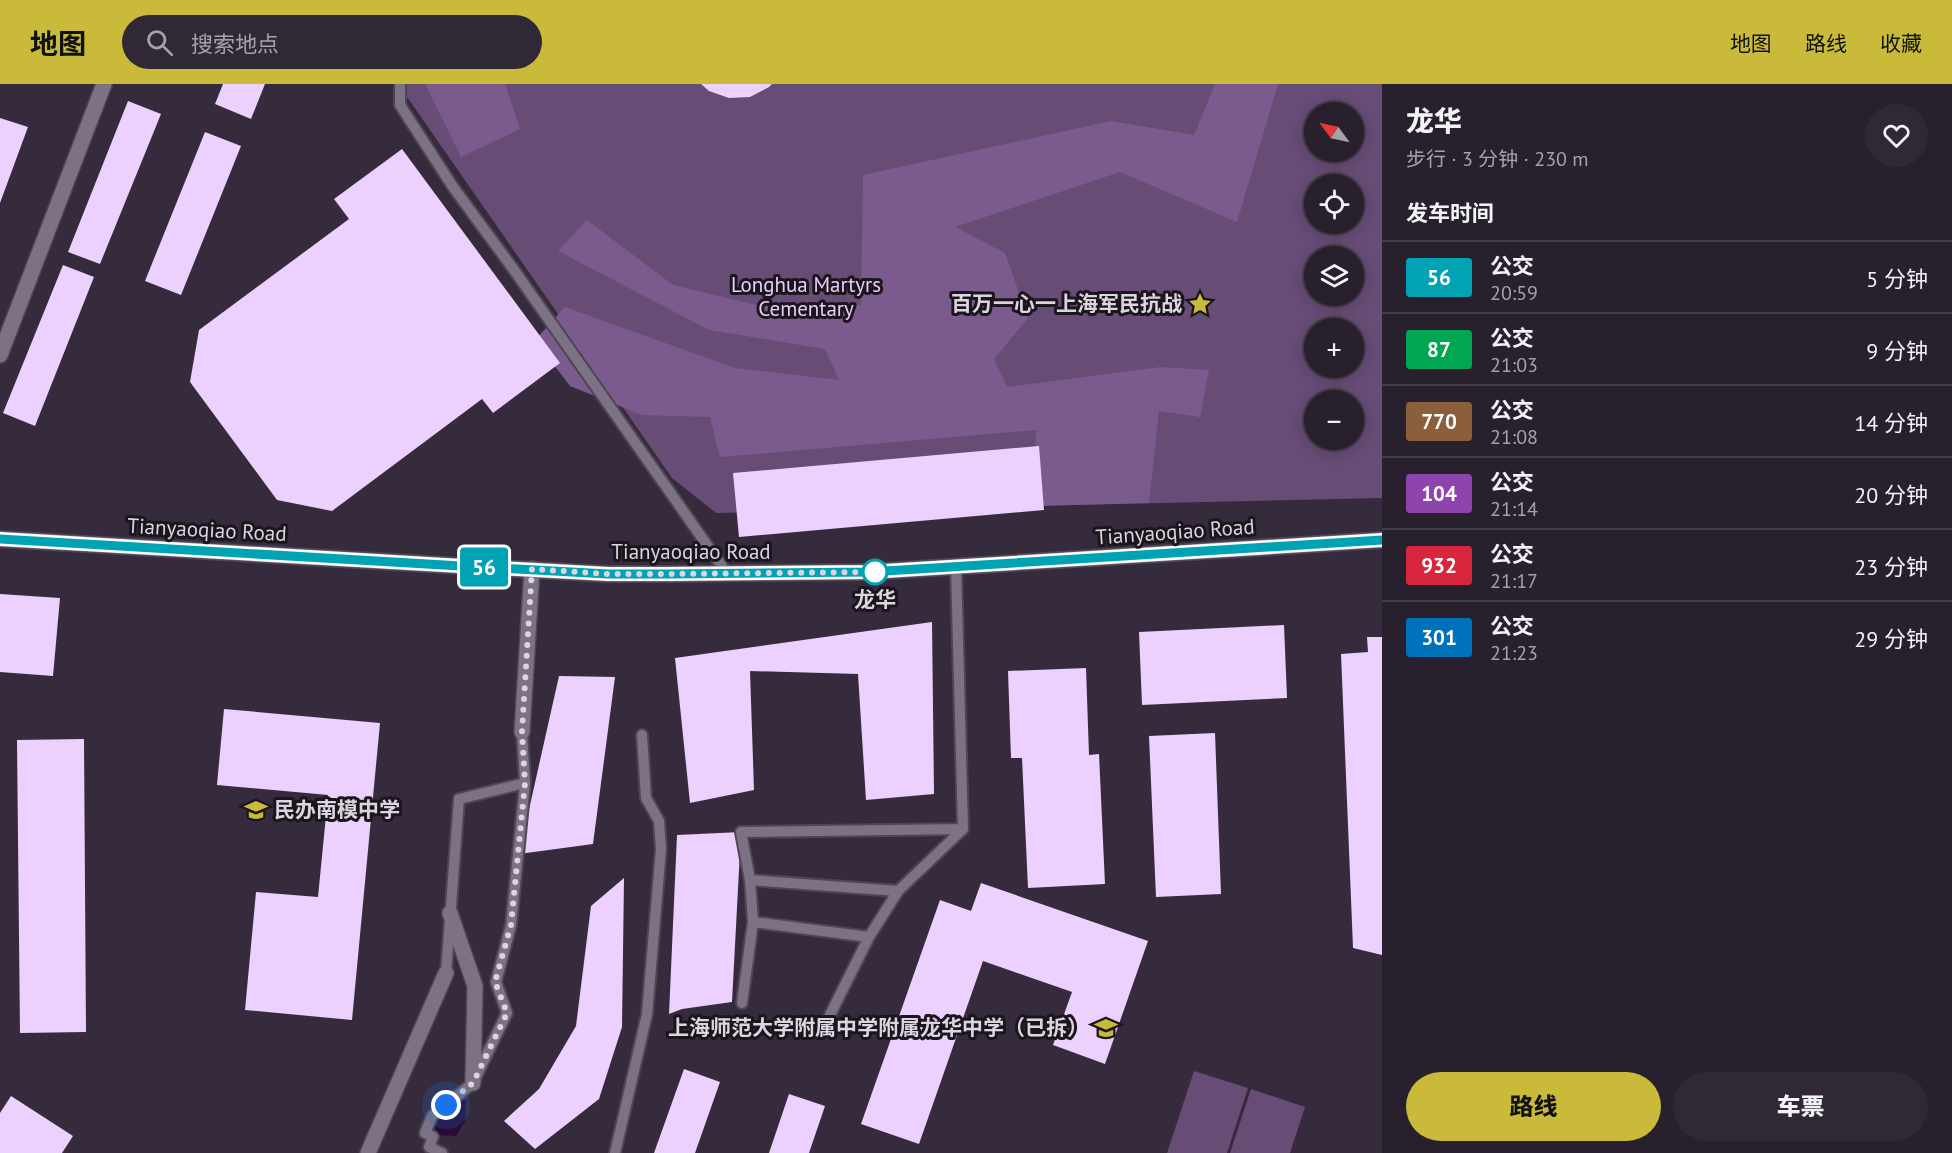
<!DOCTYPE html>
<html lang="zh">
<head>
<meta charset="utf-8">
<style>
	:root { --surface:#28202d; --page:#302835; --text:#f1f3f6; --muted:#a5a3aa; --line:#443e49; --accent:#c9ba3a }
	body { margin:0; font-family:"PT Sans","Noto Sans SC",sans-serif; background:var(--page); color:var(--text); height:100vh; display:flex; flex-direction:column; font-size:22px; white-space:nowrap }
	* { box-sizing:border-box; margin:0 }
	p { font-size:20px; color:var(--muted) }
	.icon { flex:none; width:33px; height:33px; fill:none; stroke:currentColor; stroke-width:2; stroke-linecap:round; stroke-linejoin:round }
	.map { position:relative; flex:1; overflow:hidden }
	.drawer { display:flex; flex-direction:column; background:var(--surface); width:570px }
	.drawer>* { flex:none }
	.badge { padding:0 12px; border-radius:4px; font-size:21px; line-height:39px }
	.needle { width:39px; rotate:303deg }
	.buttons { position:absolute; left:1304px; top:18px; display:grid; gap:12px }
	.buttons a { display:grid; place-items:center; width:60px; height:60px; border-radius:50%; background:var(--surface); box-shadow:0 3px 15px #0003,0 0 0 2px var(--line); font-size:30px }
	.you { position:absolute; width:30px; height:30px; margin:-15px; border:4px solid #fff; border-radius:50%; background:#1a73e8; box-shadow:0 0 0 9px #1a73e833 }
	.map>.badge { position:absolute; translate:-50% -50%; box-shadow:0 0 0 3px #fff }
	h2 { padding:0 24px; font-size:22px; line-height:54px }
	.round { display:grid; place-items:center; flex:none; width:63px; height:63px; border-radius:32px; background:var(--page) }
	.head { display:flex; align-items:center; justify-content:space-between; height:102px; padding:0 24px }
	h1 { font-size:28px; font-weight:800; line-height:45px }
	.action { display:flex; gap:12px; margin-top:auto; padding:12px 24px }
	.action a { flex:1; height:69px; border-radius:36px; background:var(--accent); color:#111; font-size:24px; font-weight:800; line-height:69px; text-align:center }
	.action a+a { background:var(--page); color:var(--text) }
	ul { padding:0; list-style:none }
	li { display:flex; align-items:center; gap:18px; height:72px; padding:0 24px; border-top:2px solid var(--line) }
	li div { flex:1 }
	li b { display:block; font-size:22px }
	li em { font-style:normal }
	li .badge { min-width:66px; font-weight:700; text-align:center }
	header { display:flex; align-items:center; gap:36px; box-sizing:border-box; height:84px; padding:0 30px; background:var(--accent); color:#111 }
	header strong { font-size:28px }
	nav { display:flex; gap:33px; margin-inline-start:auto; font-size:21px }
	.search { width:420px; height:54px; background:var(--page); display:flex; align-items:center; gap:15px; box-sizing:border-box; padding:0 21px; border-radius:33px; color:var(--muted); font-size:22px }
	main { display:flex; flex:1; min-height:0 }
	.map>svg:first-child { display:block }
	.green { fill:#674c76; fill-rule:evenodd }
	.forest { fill:#7b5b8d }
	.water { fill:#290b37 }
	.building { fill:#ecd0fd }
	.lines { fill:none; stroke-linecap:round; stroke-linejoin:round }
	.service-casing { stroke:#4f4654; stroke-width:14 }
	.minor-casing { stroke:#4f4654; stroke-width:18 }
	.tertiary-casing { stroke:#4f4654; stroke-width:18 }
	.service { stroke:#7d7185; stroke-width:10 }
	.minor { stroke:#7d7185; stroke-width:15 }
	.tertiary { stroke:#7d7185; stroke-width:15 }
	.line-casing { stroke:#fff; stroke-width:14 }
	.line { stroke:#00a3b4; stroke-width:9 }
	.walk { stroke:#dcd5e0; stroke-width:6; stroke-dasharray:0 10.8 }
	.stop-dot { fill:#fff; stroke:#00a3b4; stroke-width:3 }
	.labels { text-anchor:middle; stroke-width:6; stroke-linejoin:round; paint-order:stroke }
	.park-label { font-size:21px; fill:#e9ccfa; stroke:#1b161d }
	.poi-label { font-size:21px; font-weight:bold; fill:#dcd5e0; stroke:#1b161d; text-anchor:end }
	.street-label { font-size:21px; fill:#dcd5e0; stroke:#1b161d }
	.stop-label { font-size:21px; font-weight:bold; fill:#dcd5e0; stroke:#1b161d }
</style>
</head>
<body>
<header>
<strong>地图</strong>
<div class="search"><svg class="icon" aria-label="search" viewBox="0 0 24 24"><circle cx="10" cy="10" r="6"/><path d="M15 15l6 6"/></svg>搜索地点</div>
<nav><a>地图</a><a>路线</a><a>收藏</a></nav>
</header>
<main>
<div class="map">
<svg width="1382" height="1069" viewBox="0 0 1382 1069">
	<rect width="100%" height="100%" fill="#362b3c"/>
	<!-- green -->
	<path class="green" d="M398,0h984v414l-666,15 -44,-35zM1314,28h39v40h-39zM1314,100h39v40h-39zM1314,172h39v40h-39zM1314,244h39v40h-39zM1314,316h39v40h-39z
		M1194,987l54,17 -21,65h-60z
		M1251,1005l54,18 -15,46h-60z"/>
	<!-- forest -->
	<path class="forest" d="M425,0h80l15,45 -59,28z
		M1215,0h63l-41,138 -117,-50 -165,55 50,26 23,65 -34,41 13,28 154,-20 48,3 -9,47 -41,-6 -10,92 -115,3 2,-76 -316,27 -10,-40 -68,-2 -72,-29 -35,-46 30,-33 170,61 104,12 -14,-31 -116,-19 -151,-79 29,-31 86,65 105,25 83,-5 2,-130 248,-54 83,14z"/>
	<!-- water -->
	<path class="water" d="M456,1015l10,1 -1,21 -9,15 -21,-1c-2,-18 9,-25 21,-36z"/>
	<!-- building -->
	<path class="building" d="M223,0h42l-14,35 -36,-15z
		M701,0h71l-3,3 -19,10 -21,1 -20,-7z
		M128,17l33,13 -61,150 -32,-12z
		M0,34l28,9 -28,76z
		M205,48l36,14 -60,149 -36,-14z
		M402,65l158,214 -67,50 -11,-14 -150,112 -55,-11 -87,-118 9,-52 150,-111 -15,-20z
		M63,181l31,12 -59,149 -32,-13z
		M1039,362l5,64 -305,27 -6,-64z
		M0,510l60,4 -7,78 -53,-4z
		M932,538l2,172 -68,6 -8,-126 -108,-3 4,119 -64,13 -15,-145z
		M1284,541l3,73 -145,7 -3,-73z
		M1367,553h15v318l-29,-7 -12,-294 27,-2z
		M1086,584l3,87 10,-1 6,130 -77,4 -6,-130h-11l-3,-87z
		M559,592l56,1 -22,167 -74,10z
		M224,625l156,14 -28,297 -107,-10 11,-118 62,5 10,-102 -111,-10z
		M1215,649l6,161 -65,3 -7,-161z
		M84,655l2,293 -66,1 -3,-293z
		M741,748l-9,170 -50,7 -13,5 8,-179z
		M624,794l-2,149 -23,72 -64,50 -31,-28 35,-32 37,-63 15,-120z
		M981,799l167,58 -43,123 -52,-19 19,-53 -89,-31 -64,183 -58,-20 79,-224 31,11z
		M684,985l36,13 -25,71h-41z
		M789,1010l36,12 -16,47h-40z
		M11,1012l62,40 -11,17h-62v-40z"/>
	<g class="lines">
		<!-- service casing -->
		<g class="service-casing">
			<path id="service" d="M400,0v21l53,82 61,83 212,302
				M750,796l148,11
				M753,838l-3,-42 -9,-48 222,-3
				M446,889l13,-174 66,-16
				M742,919l11,-81 116,15
				M830,931l39,-78 29,-46 65,-62 -7,-262
				M442,1069l-13,-6 4,-10 -8,-4 7,-17 41,-33 34,-70 -11,-31 15,-57 14,-142 -3,-51
				M615,1069l32,-139 14,-165 -2,-28 -13,-23 -4,-63"/>
		</g>
		<!-- minor casing -->
		<g class="minor-casing">
			<path id="minor" d="M0,271l104,-271
				M522,648l10,-163
				M450,829l25,73 -2,97
				M368,1069l78,-180"/>
		</g>
		<!-- tertiary casing -->
		<g class="tertiary-casing">
			<path id="tertiary" d="M0,455l461,27 147,8h61l200,-2 513,-32"/>
		</g>
		<!-- service -->
		<use href="#service" class="service"/>
		<!-- minor -->
		<use href="#minor" class="minor"/>
		<!-- tertiary -->
		<use href="#tertiary" class="tertiary"/>
	</g>
	<g class="lines">
		<!-- line casing -->
		<g class="line-casing">
			<path id="line" d="M0,455l461,27 147,8h61l200,-2 513,-32"/>
		</g>
		<!-- line -->
		<use href="#line" class="line"/>
		<!-- walk -->
		<path class="walk" d="M446,1021l27,-22 34,-70 -12,-31 16,-57 14,-142 -3,-51 10,-163 76,5h61l206,-2"/>
	</g>
	<!-- icons -->
	<defs>
		<g id="sight-bare" transform="scale(1.8)"><path d="M0-6L1.8-2.2L6-1.7L2.9 1.2L3.7 5.4L0 3.3L-3.7 5.4L-2.9 1.2L-6-1.7L-1.8-2.2Z" fill="#c9ba3a" stroke="#1b161d" stroke-width="2.5" paint-order="stroke"/></g>
		<g id="school-bare" transform="scale(1.8)"><path d="M0-5L7-2L0 1L-7-2ZM-4 1L0 2.5L4 1V4Q0 6-4 4Z" fill="#c9ba3a" stroke="#1b161d" stroke-width="2.5" paint-order="stroke"/></g>
	</defs>
	<g fill-rule="evenodd">
		<use href="#sight-bare" x="1200" y="220"/>
		<use href="#school-bare" x="256" y="726"/>
		<use href="#school-bare" x="1106" y="944"/>
	</g>
	<!-- markers -->
	<circle class="stop-dot" cx="875" cy="488" r="12"/>
	<g class="labels">
		<!-- park labels -->
		<g class="park-label">
			<text x="806" y="208">Longhua Martyrs<tspan x="806" dy="24">Cementary</tspan></text>
		</g>
		<!-- poi labels -->
		<g class="poi-label">
			<text x="1182" y="227">百万一心一上海军民抗战</text>
			<text x="274" y="733" text-anchor="start">民办南模中学</text>
			<text x="1088" y="951">上海师范大学附属中学附属龙华中学（已拆）</text>
		</g>
		<!-- street labels -->
		<g class="street-label">
			<text transform="translate(207 446) rotate(3)" y="7">Tianyaoqiao Road</text>
			<text transform="translate(1175 448) rotate(-4)" y="7">Tianyaoqiao Road</text>
			<text x="691" y="475">Tianyaoqiao Road</text>
		</g>
		<!-- stop labels -->
		<g class="stop-label">
			<text x="875" y="523">龙华</text>
		</g>
	</g>
</svg>
<div class="buttons">
<a><svg class="needle" viewBox="-14 -14 28 28"><path d="M0-13l5 13h-10z" fill="#e53935"/><path d="M0 13l5-13h-10z" fill="#a5a3aa"/></svg></a>
<a><svg class="icon" aria-label="locate" viewBox="0 0 24 24"><circle cx="12" cy="12" r="6"/><path d="M12 2v4M12 18v4M2 12h4M18 12h4"/></svg></a>
<a><svg class="icon" aria-label="layers" viewBox="0 0 24 24"><path d="M12 4l9 5-9 5-9-5zM3 14l9 5 9-5"/></svg></a>
<a>+</a>
<a>−</a>
</div>
<div class="you" style="left:446px;top:1021px"></div>
<b class="badge" style="left:484px;top:483px;background:#00a3b4;color:#fff">56</b>
</div>
<section class="drawer">
<div class="head"><div><h1>龙华</h1><p>步行 · 3 分钟 · 230 m</p></div><a class="round"><svg class="icon" aria-label="heart" viewBox="0 0 24 24"><path d="M12 20l-8-8c-3-5 5-10 8-4 3-6 11-1 8 4z"/></svg></a></div>
<h2>发车时间</h2>
<ul>
<li><span class="badge" style="background:#00a3b4;color:#fff">56</span><div><b>公交</b><p>20:59</p></div><em>5 分钟</em></li>
<li><span class="badge" style="background:#00a651;color:#fff">87</span><div><b>公交</b><p>21:03</p></div><em>9 分钟</em></li>
<li><span class="badge" style="background:#8b5e3c;color:#fff">770</span><div><b>公交</b><p>21:08</p></div><em>14 分钟</em></li>
<li><span class="badge" style="background:#8e44ad;color:#fff">104</span><div><b>公交</b><p>21:14</p></div><em>20 分钟</em></li>
<li><span class="badge" style="background:#d7263d;color:#fff">932</span><div><b>公交</b><p>21:17</p></div><em>23 分钟</em></li>
<li><span class="badge" style="background:#0072bc;color:#fff">301</span><div><b>公交</b><p>21:23</p></div><em>29 分钟</em></li>
</ul>
<div class="action"><a>路线</a><a>车票</a></div>
</section>
</main>
</body>
</html>
